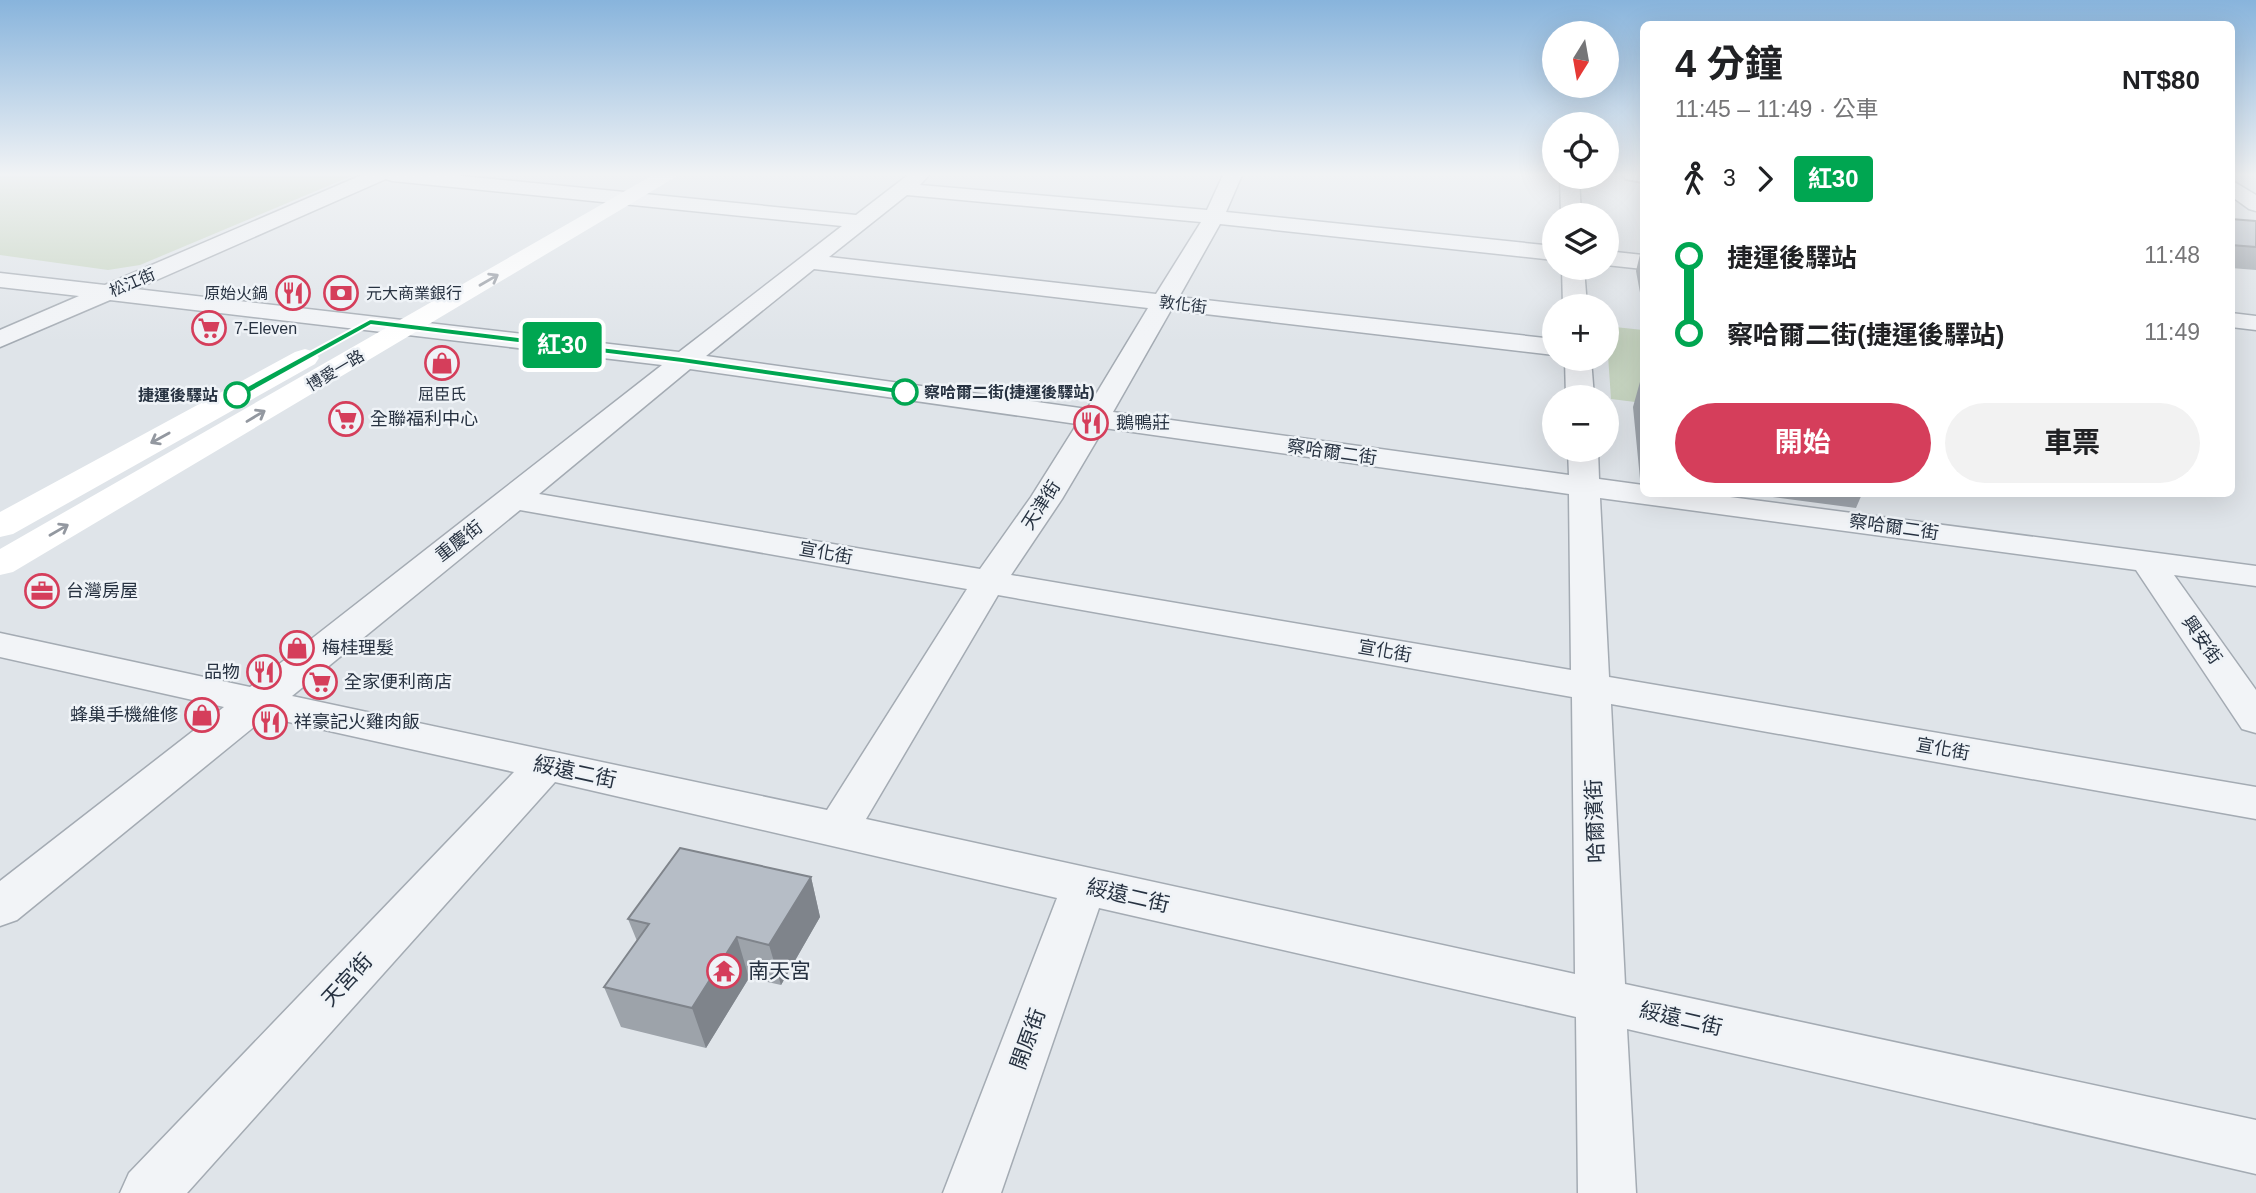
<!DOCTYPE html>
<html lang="zh-TW">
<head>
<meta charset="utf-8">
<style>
	:root { --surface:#fff; --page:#f2f2f2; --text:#202124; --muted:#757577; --accent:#d53e5b }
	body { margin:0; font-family:Arial,"Noto Sans TC",sans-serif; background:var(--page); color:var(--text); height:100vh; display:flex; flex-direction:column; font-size:26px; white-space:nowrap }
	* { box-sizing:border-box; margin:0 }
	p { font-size:23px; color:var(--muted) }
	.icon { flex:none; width:38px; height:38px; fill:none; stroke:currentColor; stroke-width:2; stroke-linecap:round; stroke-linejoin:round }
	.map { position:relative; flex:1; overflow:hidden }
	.drawer { position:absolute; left:1640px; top:21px; width:595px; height:476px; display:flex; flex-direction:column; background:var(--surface); border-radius:10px; box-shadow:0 7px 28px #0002 }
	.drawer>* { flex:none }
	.badge { padding:0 14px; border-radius:5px; font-size:24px; line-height:46px }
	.needle { width:46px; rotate:191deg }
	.tools { position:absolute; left:1542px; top:21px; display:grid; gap:14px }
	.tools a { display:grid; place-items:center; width:77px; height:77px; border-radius:50%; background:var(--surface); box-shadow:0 7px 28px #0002; font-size:35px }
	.map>.badge { position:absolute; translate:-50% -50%; box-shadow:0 0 0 4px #fff }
	.legs { display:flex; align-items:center; gap:10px; height:77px; padding:0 35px; font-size:23px }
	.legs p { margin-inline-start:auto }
	.headline { display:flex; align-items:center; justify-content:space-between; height:119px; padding:0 35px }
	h1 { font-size:38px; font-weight:700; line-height:52px }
	.action { display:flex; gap:14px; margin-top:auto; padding:14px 35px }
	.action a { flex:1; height:80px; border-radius:42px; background:var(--accent); color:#fff; font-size:28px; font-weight:700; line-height:80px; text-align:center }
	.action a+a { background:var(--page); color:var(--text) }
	ul { padding:0 35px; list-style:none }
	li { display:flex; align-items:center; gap:24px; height:77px; font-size:26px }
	li i { display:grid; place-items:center; width:10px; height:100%; margin:0 9px; background:currentColor }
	li i::after { content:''; width:18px; height:18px; margin:-9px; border:5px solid; border-radius:50%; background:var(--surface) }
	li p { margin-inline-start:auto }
	li:first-child i { background:linear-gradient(#0000 50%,currentColor 0) }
	li:last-child i { background:linear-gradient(currentColor 50%,#0000 0) }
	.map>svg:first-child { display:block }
	.green { fill:#c6d4c0 }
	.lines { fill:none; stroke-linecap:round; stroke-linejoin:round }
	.minor-casing { stroke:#a4abb3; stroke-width:3 }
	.tertiary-casing { stroke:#a4abb3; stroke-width:4 }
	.minor { fill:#f2f4f7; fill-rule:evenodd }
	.tertiary { fill:#f2f4f7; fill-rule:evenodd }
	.secondary { fill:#fff; fill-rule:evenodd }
	.wall { fill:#9da3aa }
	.shaded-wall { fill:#7f848b }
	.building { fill:#b6bdc6; stroke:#7f848b; stroke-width:2 }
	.oneway { stroke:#9398a0 }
	.line-1 { fill:#00a651; stroke:#fff; stroke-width:2 }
	.stop-1-dot { fill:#fff; stroke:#00a651; stroke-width:3.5 }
	.labels { text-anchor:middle; stroke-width:5; stroke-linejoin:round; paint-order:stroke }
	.far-street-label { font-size:16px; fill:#273241; stroke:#eff3f7 }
	.far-poi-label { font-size:16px; fill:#273241; stroke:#eff3f7; text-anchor:start }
	.far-stop-label { font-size:16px; font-weight:bold; fill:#273241; stroke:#eff3f7; text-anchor:start }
	.poi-label { font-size:18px; fill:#273241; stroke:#eff3f7; text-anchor:start }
	.street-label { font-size:18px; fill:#273241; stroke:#eff3f7 }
	.near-street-label { font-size:21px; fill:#273241; stroke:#eff3f7 }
	.near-poi-label { font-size:21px; fill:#273241; stroke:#eff3f7; text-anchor:start }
</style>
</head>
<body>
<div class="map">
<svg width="2256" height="1193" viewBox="0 0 2256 1193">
	<rect width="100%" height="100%" fill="#dfe4e9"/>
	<!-- green -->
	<path class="green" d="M0,175h354l-214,90 -32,5 -108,-15z
		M1606,326l37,4v73l-32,-4z"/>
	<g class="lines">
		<!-- minor casing -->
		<g class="minor-casing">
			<path id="minor" d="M362,175h91l403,40 52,-40h21l-9,10 287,25 16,-35h19l-16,37 328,34v14l-334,-36 -41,73 375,42v16l-383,-45 -58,102 456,63 -1,-25h30l1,29 44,6v9h64l549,72v20l-82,-11 82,115v43l-14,-4 -106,-159 -536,-72 9,179 647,110v32l-645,-115 14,280 631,136v54l-629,-145 9,164h-58l-2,-176 -477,-109 -98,285h-58l114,-295 -502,-116 -368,411h-67l9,-20 385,-401 -248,-55 -249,203 -17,6v-45l224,-174 -224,-50v-24l250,54 412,-322 -552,-65 -110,47v-17l79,-34 -79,-9v-14l105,12zM386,179l6,2 450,45 -163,126 -543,-63zM907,195l294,27 -45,72 -327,-37zM814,269l334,39 -61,101 -381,-53zM690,369l387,55 -46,73 -51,72 -441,-75zM1104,428l465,66 2,176 -560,-95 51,-76zM520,510l447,79 -140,221 -535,-114zM998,595l574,102 3,277 -709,-155z
				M1560,177h19l2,38h-20z
				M2231,180l25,15v16l-7,-2 -18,-13z
				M1606,251l37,4v14l-37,-4z
				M1562,268h22l3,38h-24z
				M2231,313l25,3v14l-25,-3z
				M1565,359h26l3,38h-28z"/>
		</g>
		<!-- tertiary casing -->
		<g class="tertiary-casing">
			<path id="tertiary" d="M1623,175h20v7l-17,-3z"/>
		</g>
		<!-- minor -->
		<use href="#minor" class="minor"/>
		<!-- tertiary -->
		<use href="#tertiary" class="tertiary"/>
		<!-- secondary -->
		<path class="secondary" d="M653,175h26l-666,397 -13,3v-26z
			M305,349l10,3 4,6 -4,6 -302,170 -13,3v-25l295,-160z"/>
	</g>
	<!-- wall -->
	<path class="wall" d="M2231,219l25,2v49l-25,-2z
		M1643,242v67l-7,-38z
		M1643,371v108h-3l-7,-72z
		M1750,494h112l-6,14z
		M811,877l9,40 -39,68 -32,-7 -43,70 -85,-21 -17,-40 33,-46 -9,-22z"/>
	<!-- shaded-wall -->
	<path class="shaded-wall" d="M811,877l9,40 -39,68 -12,-40z
		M737,937l12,41 -43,70 -14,-40z"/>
	<!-- building -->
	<path class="building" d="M2231,219l25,2v26l-25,-2z
		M680,848l131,29 -42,68 -32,-8 -45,71 -88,-21 45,-63 -21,-5z"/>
	<!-- one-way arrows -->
	<defs><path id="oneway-shaft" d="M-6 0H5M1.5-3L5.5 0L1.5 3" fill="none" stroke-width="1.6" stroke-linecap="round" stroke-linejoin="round" transform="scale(1.75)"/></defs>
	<g class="oneway">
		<use href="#oneway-shaft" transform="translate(489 280) rotate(-30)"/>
		<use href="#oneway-shaft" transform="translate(256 416) rotate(-31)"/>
		<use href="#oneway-shaft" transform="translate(160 438) rotate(151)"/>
		<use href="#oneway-shaft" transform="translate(59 530) rotate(-30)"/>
	</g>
	<!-- sky -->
	<linearGradient id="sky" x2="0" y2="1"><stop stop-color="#88b4dc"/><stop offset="0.51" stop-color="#f1f3f5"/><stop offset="1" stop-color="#f1f3f5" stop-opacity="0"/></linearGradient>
	<rect width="2256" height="342" fill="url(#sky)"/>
	<!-- line-1 -->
	<path class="line-1" d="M370,319l312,38 223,32 5,3 -5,3 -223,-32 -311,-38 -131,73 -9,-3z"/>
	<!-- icons -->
	<defs>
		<g id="restaurant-ring" transform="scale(1.75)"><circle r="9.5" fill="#eff3f7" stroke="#d53e5b" stroke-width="1.5"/><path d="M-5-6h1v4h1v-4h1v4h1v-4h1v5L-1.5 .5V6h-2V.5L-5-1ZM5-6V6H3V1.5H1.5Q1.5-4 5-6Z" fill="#d53e5b"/></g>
		<g id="bank-ring" transform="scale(1.75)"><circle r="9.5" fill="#eff3f7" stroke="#d53e5b" stroke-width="1.5"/><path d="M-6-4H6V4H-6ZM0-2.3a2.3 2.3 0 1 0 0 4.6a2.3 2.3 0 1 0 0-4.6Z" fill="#d53e5b"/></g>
		<g id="supermarket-ring" transform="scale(1.75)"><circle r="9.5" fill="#eff3f7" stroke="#d53e5b" stroke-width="1.5"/><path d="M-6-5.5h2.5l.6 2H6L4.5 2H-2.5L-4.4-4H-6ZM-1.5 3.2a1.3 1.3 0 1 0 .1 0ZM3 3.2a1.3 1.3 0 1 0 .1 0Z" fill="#d53e5b"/></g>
		<g id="shop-ring" transform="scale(1.75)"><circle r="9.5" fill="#eff3f7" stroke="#d53e5b" stroke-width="1.5"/><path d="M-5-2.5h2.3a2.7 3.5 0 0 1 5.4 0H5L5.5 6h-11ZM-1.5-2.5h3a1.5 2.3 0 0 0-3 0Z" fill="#d53e5b"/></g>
		<g id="office-ring" transform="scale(1.75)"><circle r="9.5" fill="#eff3f7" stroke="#d53e5b" stroke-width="1.5"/><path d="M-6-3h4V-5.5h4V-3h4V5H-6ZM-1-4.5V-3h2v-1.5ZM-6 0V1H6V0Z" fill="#d53e5b"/></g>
		<g id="temple-ring" transform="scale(1.75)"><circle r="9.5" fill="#eff3f7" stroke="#d53e5b" stroke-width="1.5"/><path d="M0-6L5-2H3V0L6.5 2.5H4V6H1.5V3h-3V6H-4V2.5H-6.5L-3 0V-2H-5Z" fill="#d53e5b"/></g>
	</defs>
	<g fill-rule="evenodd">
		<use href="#restaurant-ring" x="293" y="293"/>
		<use href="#bank-ring" x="341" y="293"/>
		<use href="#supermarket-ring" x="209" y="328"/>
		<use href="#shop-ring" x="442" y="363"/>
		<use href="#supermarket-ring" x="346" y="419"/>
		<use href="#restaurant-ring" x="1091" y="423"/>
		<use href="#office-ring" x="42" y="591"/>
		<use href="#shop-ring" x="297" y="648"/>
		<use href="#restaurant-ring" x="264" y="672"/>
		<use href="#supermarket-ring" x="320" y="682"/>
		<use href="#shop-ring" x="202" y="715"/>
		<use href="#restaurant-ring" x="270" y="722"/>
		<use href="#temple-ring" x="724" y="971"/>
	</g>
	<!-- markers -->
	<g class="stop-1-dot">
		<circle cx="905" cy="392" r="12"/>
		<circle cx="237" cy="395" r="12"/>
	</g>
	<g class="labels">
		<!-- far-street labels -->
		<g class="far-street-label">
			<text transform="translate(132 282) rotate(-23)" y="6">松江街</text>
			<text transform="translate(1183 304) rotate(7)" y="6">敦化街</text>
			<text transform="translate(335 370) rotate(-31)" y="6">博愛一路</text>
		</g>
		<!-- far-poi labels -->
		<g class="far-poi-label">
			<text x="268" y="299" text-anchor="end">原始火鍋</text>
			<text x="366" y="299">元大商業銀行</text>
			<text x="234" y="334">7-Eleven</text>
			<text x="442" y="400" text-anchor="middle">屈臣氏</text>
		</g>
		<!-- far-stop labels -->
		<g class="far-stop-label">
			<text x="924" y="398">察哈爾二街(捷運後驛站)</text>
			<text x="218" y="401" text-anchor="end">捷運後驛站</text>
		</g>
		<!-- poi labels -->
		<g class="poi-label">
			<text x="370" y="425">全聯福利中心</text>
			<text x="1116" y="429">鵝鴨莊</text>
			<text x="66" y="597">台灣房屋</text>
			<text x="322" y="654">梅桂理髮</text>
			<text x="240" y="678" text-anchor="end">品物</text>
			<text x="344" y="688">全家便利商店</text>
			<text x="178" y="721" text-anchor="end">蜂巢手機維修</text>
			<text x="294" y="728">祥豪記火雞肉飯</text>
		</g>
		<!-- street labels -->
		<g class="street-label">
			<text transform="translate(1332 452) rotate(8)" y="6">察哈爾二街</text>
			<text transform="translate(1041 505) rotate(-57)" y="6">天津街</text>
			<text transform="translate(1894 527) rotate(8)" y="6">察哈爾二街</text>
			<text transform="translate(459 541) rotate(-38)" y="6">重慶街</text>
			<text transform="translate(826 553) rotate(10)" y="6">宣化街</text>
			<text transform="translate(2202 640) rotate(55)" y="6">興安街</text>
			<text transform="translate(1385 651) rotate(10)" y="6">宣化街</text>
			<text transform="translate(1943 749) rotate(10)" y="6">宣化街</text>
		</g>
		<!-- near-street labels -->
		<g class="near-street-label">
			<text transform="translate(575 772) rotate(12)" y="7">綏遠二街</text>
			<text transform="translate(1595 821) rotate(-92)" y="7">哈爾濱街</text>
			<text transform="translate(1128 896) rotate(13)" y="7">綏遠二街</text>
			<text transform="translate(347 980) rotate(-47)" y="7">天宮街</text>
			<text transform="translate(1681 1019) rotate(13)" y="7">綏遠二街</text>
			<text transform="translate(1028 1039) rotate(-70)" y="7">開原街</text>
		</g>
		<!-- near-poi labels -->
		<g class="near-poi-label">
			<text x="748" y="978">南天宮</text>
		</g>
	</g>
</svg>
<div class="tools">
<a><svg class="needle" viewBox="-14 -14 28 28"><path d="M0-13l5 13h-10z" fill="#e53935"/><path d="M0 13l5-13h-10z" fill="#757577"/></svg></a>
<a><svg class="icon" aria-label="locate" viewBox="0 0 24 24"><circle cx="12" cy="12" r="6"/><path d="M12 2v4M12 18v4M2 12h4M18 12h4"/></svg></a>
<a><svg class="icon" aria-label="layers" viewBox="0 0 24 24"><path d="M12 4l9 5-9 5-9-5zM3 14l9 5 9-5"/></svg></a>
<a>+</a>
<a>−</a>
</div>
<b class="badge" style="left:562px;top:345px;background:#00a651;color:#fff">紅30</b>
<section class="drawer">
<div class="headline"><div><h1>4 分鐘</h1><p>11:45 – 11:49 · 公車</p></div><b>NT$80</b></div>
<div class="legs"><svg class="icon" aria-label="walk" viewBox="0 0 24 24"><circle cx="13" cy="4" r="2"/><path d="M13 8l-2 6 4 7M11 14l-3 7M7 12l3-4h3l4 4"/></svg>3<svg class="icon" aria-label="forward" viewBox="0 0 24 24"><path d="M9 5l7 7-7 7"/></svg><b class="badge" style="background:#00a651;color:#fff">紅30</b></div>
<ul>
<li><i style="color:#00a651"></i><b>捷運後驛站</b><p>11:48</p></li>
<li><i style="color:#00a651"></i><b>察哈爾二街(捷運後驛站)</b><p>11:49</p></li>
</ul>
<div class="action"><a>開始</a><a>車票</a></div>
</section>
</div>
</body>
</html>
